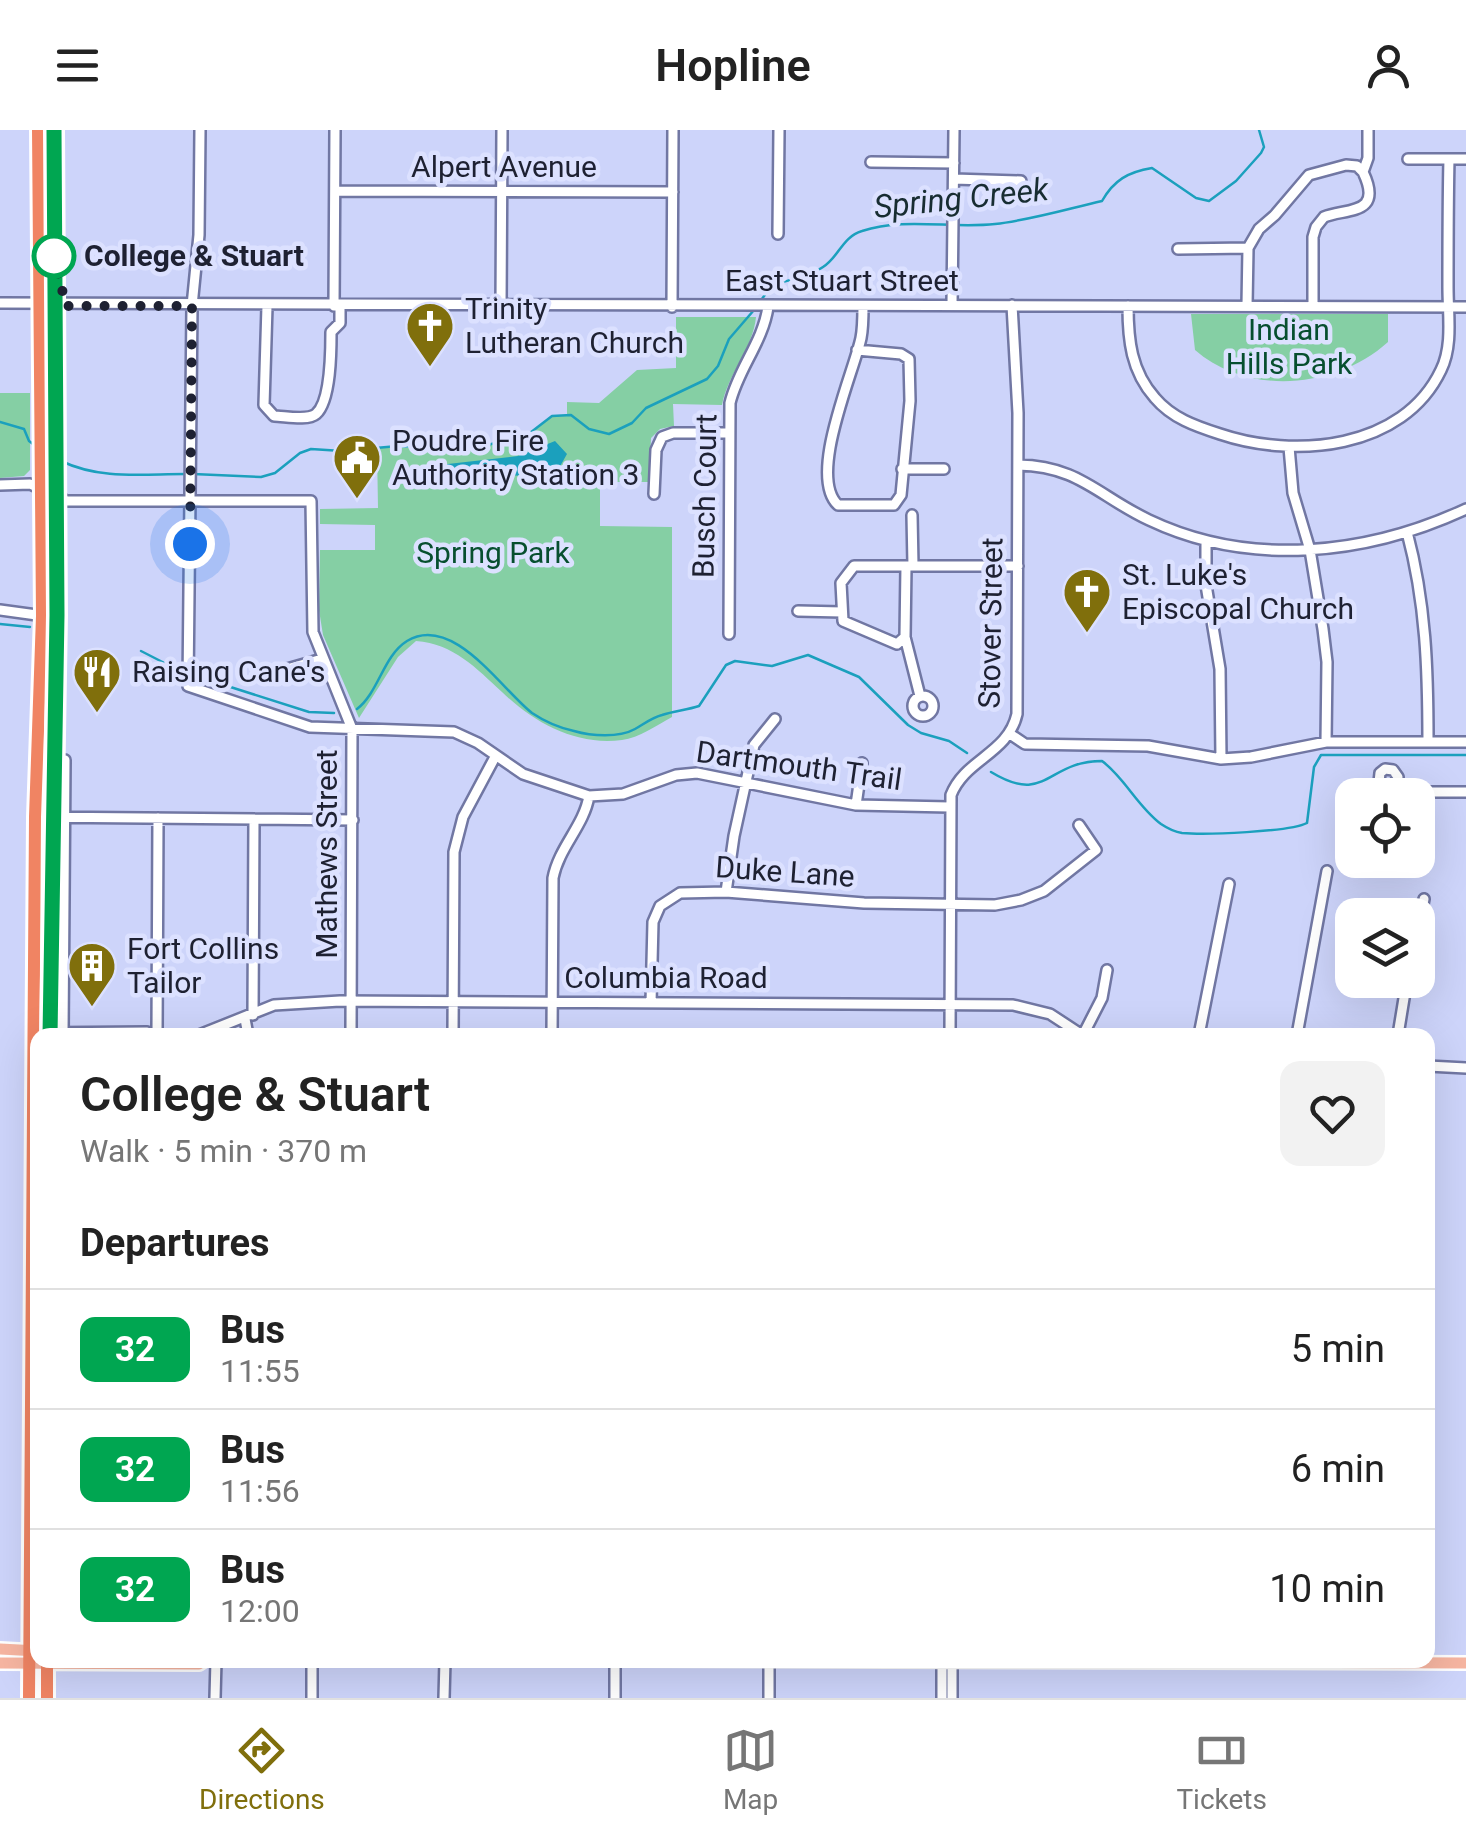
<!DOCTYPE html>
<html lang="en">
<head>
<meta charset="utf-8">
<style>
	:root { --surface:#fff; --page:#f2f2f2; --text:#222; --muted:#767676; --line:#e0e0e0; --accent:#806f0c }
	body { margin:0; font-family:Roboto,sans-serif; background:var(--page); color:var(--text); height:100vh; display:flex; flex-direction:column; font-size:38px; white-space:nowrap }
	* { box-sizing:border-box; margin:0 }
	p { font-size:32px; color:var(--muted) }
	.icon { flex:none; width:55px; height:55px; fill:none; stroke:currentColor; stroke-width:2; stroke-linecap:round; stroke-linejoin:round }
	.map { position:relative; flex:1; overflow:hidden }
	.sheet { position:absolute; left:30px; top:898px; width:1405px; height:640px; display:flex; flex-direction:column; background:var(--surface); border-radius:20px; box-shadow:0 10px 40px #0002 }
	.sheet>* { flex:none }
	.badge { padding:0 20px; border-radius:15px; font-size:35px; line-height:65px }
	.fabs { position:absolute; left:1335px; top:648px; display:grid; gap:20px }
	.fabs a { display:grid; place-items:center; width:100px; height:100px; border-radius:20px; background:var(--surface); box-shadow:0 10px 40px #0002; font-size:50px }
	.you { position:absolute; width:50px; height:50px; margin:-25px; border:8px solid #fff; border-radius:50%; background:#1a73e8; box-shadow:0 0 0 15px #1a73e833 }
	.map>.badge { position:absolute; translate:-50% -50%; box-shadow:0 0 0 5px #fff }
	h2 { padding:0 50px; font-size:38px; line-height:90px }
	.round { display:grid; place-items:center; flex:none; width:105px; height:105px; border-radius:20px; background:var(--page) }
	.overview { display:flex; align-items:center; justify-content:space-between; height:170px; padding:0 50px }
	h1 { font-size:48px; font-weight:600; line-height:75px }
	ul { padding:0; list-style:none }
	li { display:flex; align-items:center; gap:30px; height:120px; padding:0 50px; border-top:2px solid var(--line) }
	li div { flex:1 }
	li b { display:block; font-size:38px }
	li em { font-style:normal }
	li .badge { min-width:110px; font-weight:700; text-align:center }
	header { display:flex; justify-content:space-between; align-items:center; height:130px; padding:0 50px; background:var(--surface); font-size:45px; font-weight:600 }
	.tab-bar { display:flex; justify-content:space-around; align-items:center; height:140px; border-top:2px solid var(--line); background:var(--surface); font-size:28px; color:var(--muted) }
	.tab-bar a { display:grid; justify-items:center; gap:5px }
	.tab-bar .current { color:var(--accent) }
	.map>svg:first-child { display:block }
	.green { fill:#85cfa4 }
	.water { fill:#1ba0bd }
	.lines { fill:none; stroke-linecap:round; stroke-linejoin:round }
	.stream { stroke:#1ba0bd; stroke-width:2.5 }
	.minor-casing { stroke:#7177a3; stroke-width:14 }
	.major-casing { stroke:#fff; stroke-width:16 }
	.highway-casing { stroke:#fff; stroke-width:18 }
	.minor { stroke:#fff; stroke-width:9 }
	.major { stroke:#f6b5a1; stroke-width:11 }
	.highway { stroke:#f08463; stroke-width:12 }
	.line-casing { stroke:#fff; stroke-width:22 }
	.line { stroke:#00a651; stroke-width:15 }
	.walk { stroke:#1e2132; stroke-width:10; stroke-dasharray:0 18 }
	.stop-dot { fill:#fff; stroke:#00a651; stroke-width:5 }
	.labels { text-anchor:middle; stroke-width:9; stroke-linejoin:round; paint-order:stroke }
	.street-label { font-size:30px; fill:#1e2132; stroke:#dce1ff }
	.stop-label { font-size:30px; font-weight:bold; fill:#1e2132; stroke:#dce1ff; text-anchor:start }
	.poi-label { font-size:30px; fill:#1e2132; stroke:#dce1ff; text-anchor:start }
	.park-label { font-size:30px; fill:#074f2f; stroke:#dce1ff }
	.water-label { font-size:32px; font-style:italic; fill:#182d32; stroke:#dce1ff }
</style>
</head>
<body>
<header><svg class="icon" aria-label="menu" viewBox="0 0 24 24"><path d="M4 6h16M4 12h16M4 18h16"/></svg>Hopline<svg class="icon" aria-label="person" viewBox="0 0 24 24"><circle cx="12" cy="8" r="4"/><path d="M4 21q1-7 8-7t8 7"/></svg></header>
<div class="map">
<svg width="1466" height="1568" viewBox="0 0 1466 1568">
	<rect width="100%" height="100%" fill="#cdd4fa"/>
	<!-- green -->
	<path class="green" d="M1191,184h197v28c-51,46 -139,55 -193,8z
		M676,187h80c-3,31 -28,57 -34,88l-49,-1 1,22 -14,3 -9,9 -2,44h-49v44l72,1v190c-15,8 -33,21 -50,23 -46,6 -88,-17 -120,-48 -26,-24 -48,-48 -86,-51l-18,16 -39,61 -36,-83 -4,-25 1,-60h55v-25l-55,-1v-15l58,-1 -1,-60 100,-1 50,-11 26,-20h14v-14l32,1 38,-33 39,-2z
		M0,263h30v77l-6,6 -24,2z"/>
	<!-- water -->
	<path class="water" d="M555,311l12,13 -13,23 -104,-4 -8,-2 -3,-6 79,-9z"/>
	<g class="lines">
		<!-- stream -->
		<path class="stream" d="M759,173l13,-18c17,-5 36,-8 51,-18 16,-10 19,-30 39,-36 43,-14 89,-2 133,-7 36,-4 72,-15 107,-23 12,-21 26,-29 50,-33l44,30 13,3 27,-20 25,-28 3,-6 -5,-17
			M0,292l24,7 5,12 8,6
			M61,331c40,19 81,13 124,13
			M193,344l68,3 14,-4 25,-20 11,-4 31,2 56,-5 80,1 48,-11 26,-20 19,-1 18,14 20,5 23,-11 14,-15 61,-29 11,-13 11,-27 25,-29
			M0,494l30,3
			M141,521l39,20
			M199,547l110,35 25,1
			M357,579c22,-17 26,-53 50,-68 46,-28 95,49 125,72 12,8 28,15 42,18 17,5 45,7 61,-2 9,-5 16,-11 27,-14 12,-4 25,-5 37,-9l27,-41 9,-4 37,5 36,-11 51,22 49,48 13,8 28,8 18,12
			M991,642c56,34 55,-11 111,-11 23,17 35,45 59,63 6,4 14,8 21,9 23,2 108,-1 125,-10l7,-56 7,-12h145"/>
		<!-- minor casing -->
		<g class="minor-casing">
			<path id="minor" d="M200,0l-1,105 -7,71 -4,380 122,41 144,5 24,11 45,31 66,22 34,-2 53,-19 21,-2 159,32 93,2
				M1408,29h58
				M871,32l83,1
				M954,49l67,2
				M335,61l338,1
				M778,104l1,-104
				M1178,119l70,-1
				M0,173l1466,4
				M952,175l2,-175
				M267,176l-3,99 10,11c10,0 34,5 42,-2 15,-13 15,-64 15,-82l9,-9v-17
				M334,176l1,-176
				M501,176l1,-176
				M1128,176c0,34 3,65 27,92 17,20 40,28 65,36 74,25 183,16 221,-64 12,-24 7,-55 7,-82 0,-43 0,-86 1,-129
				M1247,176l1,-58 11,-19 16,-14 34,-40 37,-10 11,1 6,6
				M1313,176v-69l3,-10 8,-10c22,-9 60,-1 39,-45l5,-14v-28
				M672,177l1,-177
				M857,220l44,4 8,5 1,42 -9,94 -7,10h-56c-31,-29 16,-133 23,-167 2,-10 2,-22 2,-32
				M1289,317l4,46 17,57 13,79 4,33 -1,80
				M1018,335c61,1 80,31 131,55 101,48 218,35 317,-11
				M902,339h42
				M0,355l30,-1 37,17h244l2,131 39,97 -1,306
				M654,364l2,-44 6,-13 11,-4h56
				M912,385l1,51
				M1407,402c19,71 21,138 21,210
				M1206,411v44l14,84 1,90
				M906,436l-1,71 -8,7 -54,-23 -2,-38 13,-17h164
				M0,480l44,6
				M798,481l44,1
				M729,504l1,-231c8,-34 33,-61 38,-96
				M905,507l15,59
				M287,539l35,-10
				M913 576a10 10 0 1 1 20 0a10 10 0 1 1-20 0Z
				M1010,604l15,10 123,2 73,13 30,-2 75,-15h140
				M53,630h12l-2,275
				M1396,655l2,-8 -5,-7 -8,-1 -5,4 -1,9 6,6 11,-3 22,7h48
				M856,675l6,-42
				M35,687l318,3
				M726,762l8,-56 20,-91 21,-26
				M1418,801l6,-32
				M651,873l2,-81 7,-16 20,-13 46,-1 138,11 131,2 26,-5 23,-9 52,-41 -17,-25
				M253,885l1,-196
				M245,889l3,16
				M33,903l114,-1 5,3
				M157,905l1,-217
				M199,905l75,-30 66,-4 673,4 37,9 32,21
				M453,905l1,-183 9,-35 32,-60
				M552,905l1,-157c6,-31 31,-52 36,-82
				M950,905l1,-240c14,-36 57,-41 66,-81l1,-301 -6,-108
				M1083,905l19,-37 5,-28
				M1199,905l30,-151
				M1297,905l30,-164
				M1398,905l9,-55
				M1428,936l38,2
				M769,1530v38
				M952,1530v38
				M215,1568l1,-38
				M312,1568v-38
				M444,1568l1,-38
				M615,1568v-38
				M942,1568v-38"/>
		</g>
		<!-- major casing -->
		<g class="major-casing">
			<path id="major" d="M0,1519l38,2
				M630,1530l836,3
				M0,1533l199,1 6,-4"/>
		</g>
		<!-- highway casing -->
		<g class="highway-casing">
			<path id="highway" d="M50,905l7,-420 -3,-485
				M47,1530v38
				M29,1568l6,-881 7,-201 -4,-486"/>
		</g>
		<!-- minor -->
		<use href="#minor" class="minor"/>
		<!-- major -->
		<use href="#major" class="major"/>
		<!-- highway -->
		<use href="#highway" class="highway"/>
	</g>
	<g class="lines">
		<!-- line casing -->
		<g class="line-casing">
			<path id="line" d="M50,905l7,-420 -3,-485"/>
		</g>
		<!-- line -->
		<use href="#line" class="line"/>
		<!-- walk -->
		<path class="walk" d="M54,126l12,50h126l-2,238"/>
	</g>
	<!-- icons -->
	<defs>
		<g id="church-pin" transform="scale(2.5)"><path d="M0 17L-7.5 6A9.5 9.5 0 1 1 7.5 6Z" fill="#806f0c" stroke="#dce1ff"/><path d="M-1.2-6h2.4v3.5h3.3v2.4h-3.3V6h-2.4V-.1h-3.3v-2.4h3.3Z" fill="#fff"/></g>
		<g id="civic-pin" transform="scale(2.5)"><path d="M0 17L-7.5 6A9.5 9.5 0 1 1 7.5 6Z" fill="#806f0c" stroke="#dce1ff"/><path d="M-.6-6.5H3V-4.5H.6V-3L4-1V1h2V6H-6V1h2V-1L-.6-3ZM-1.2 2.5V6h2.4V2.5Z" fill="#fff"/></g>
		<g id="restaurant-pin" transform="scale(2.5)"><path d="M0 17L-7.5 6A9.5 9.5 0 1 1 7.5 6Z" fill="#806f0c" stroke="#dce1ff"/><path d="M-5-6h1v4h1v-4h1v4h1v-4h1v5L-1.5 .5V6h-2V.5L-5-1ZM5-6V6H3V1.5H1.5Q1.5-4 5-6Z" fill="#fff"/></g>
		<g id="building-pin" transform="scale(2.5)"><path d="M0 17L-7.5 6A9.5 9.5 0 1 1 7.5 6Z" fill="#806f0c" stroke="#dce1ff"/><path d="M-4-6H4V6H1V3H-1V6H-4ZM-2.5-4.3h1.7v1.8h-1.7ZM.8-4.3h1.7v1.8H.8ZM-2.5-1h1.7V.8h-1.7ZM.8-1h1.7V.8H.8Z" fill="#fff"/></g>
	</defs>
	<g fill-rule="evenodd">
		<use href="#church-pin" x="430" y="196"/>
		<use href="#civic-pin" x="357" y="328"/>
		<use href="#church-pin" x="1087" y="462"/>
		<use href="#restaurant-pin" x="97" y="542"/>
		<use href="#building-pin" x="92" y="836"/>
	</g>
	<!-- markers -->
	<circle class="stop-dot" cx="54" cy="126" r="20"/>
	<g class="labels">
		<!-- street labels -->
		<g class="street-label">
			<text x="504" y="47">Alpert Avenue</text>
			<text x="842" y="161">East Stuart Street</text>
			<text transform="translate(705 366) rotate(-89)" y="10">Busch Court</text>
			<text transform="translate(991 493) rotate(-89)" y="10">Stover Street</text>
			<text transform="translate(799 636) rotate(8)" y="10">Dartmouth Trail</text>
			<text transform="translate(327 724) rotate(-90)" y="10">Mathews Street</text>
			<text transform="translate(785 742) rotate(4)" y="10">Duke Lane</text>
			<text x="666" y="858">Columbia Road</text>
		</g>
		<!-- stop labels -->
		<g class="stop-label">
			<text x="84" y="136">College &amp; Stuart</text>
		</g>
		<!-- poi labels -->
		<g class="poi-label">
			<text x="465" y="189">Trinity<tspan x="465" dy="34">Lutheran Church</tspan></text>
			<text x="392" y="321">Poudre Fire<tspan x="392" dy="34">Authority Station 3</tspan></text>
			<text x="1122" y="455">St. Luke's<tspan x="1122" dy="34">Episcopal Church</tspan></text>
			<text x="132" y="552">Raising Cane's</text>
			<text x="127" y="829">Fort Collins<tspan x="127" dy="34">Tailor</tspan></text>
		</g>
		<!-- park labels -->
		<g class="park-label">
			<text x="1289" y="210">Indian<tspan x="1289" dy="34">Hills Park</tspan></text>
			<text x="493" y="433">Spring Park</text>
		</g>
		<!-- water labels -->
		<g class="water-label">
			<text transform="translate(961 68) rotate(-6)" y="11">Spring Creek</text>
		</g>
	</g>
</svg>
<div class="fabs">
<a><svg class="icon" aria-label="locate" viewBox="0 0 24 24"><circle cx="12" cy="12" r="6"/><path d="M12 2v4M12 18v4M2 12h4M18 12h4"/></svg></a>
<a><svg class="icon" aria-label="layers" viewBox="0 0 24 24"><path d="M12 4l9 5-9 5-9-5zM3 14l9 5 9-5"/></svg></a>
</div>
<div class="you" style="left:190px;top:414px"></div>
<section class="sheet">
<div class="overview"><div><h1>College &amp; Stuart</h1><p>Walk · 5 min · 370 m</p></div><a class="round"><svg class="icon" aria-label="heart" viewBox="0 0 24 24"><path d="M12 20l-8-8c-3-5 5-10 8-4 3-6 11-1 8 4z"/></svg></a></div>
<h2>Departures</h2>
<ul>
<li><span class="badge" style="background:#00a651;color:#fff">32</span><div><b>Bus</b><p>11:55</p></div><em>5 min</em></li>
<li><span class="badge" style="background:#00a651;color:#fff">32</span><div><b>Bus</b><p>11:56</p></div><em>6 min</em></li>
<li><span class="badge" style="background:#00a651;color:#fff">32</span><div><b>Bus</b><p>12:00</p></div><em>10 min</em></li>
</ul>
</section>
</div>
<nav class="tab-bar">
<a class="current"><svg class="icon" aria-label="directions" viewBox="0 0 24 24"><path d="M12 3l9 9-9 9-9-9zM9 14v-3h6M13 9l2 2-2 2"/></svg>Directions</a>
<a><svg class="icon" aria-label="map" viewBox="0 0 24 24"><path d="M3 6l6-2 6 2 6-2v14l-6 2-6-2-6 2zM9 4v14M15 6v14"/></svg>Map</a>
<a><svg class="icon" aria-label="tickets" viewBox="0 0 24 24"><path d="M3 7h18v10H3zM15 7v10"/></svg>Tickets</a>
</nav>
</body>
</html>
